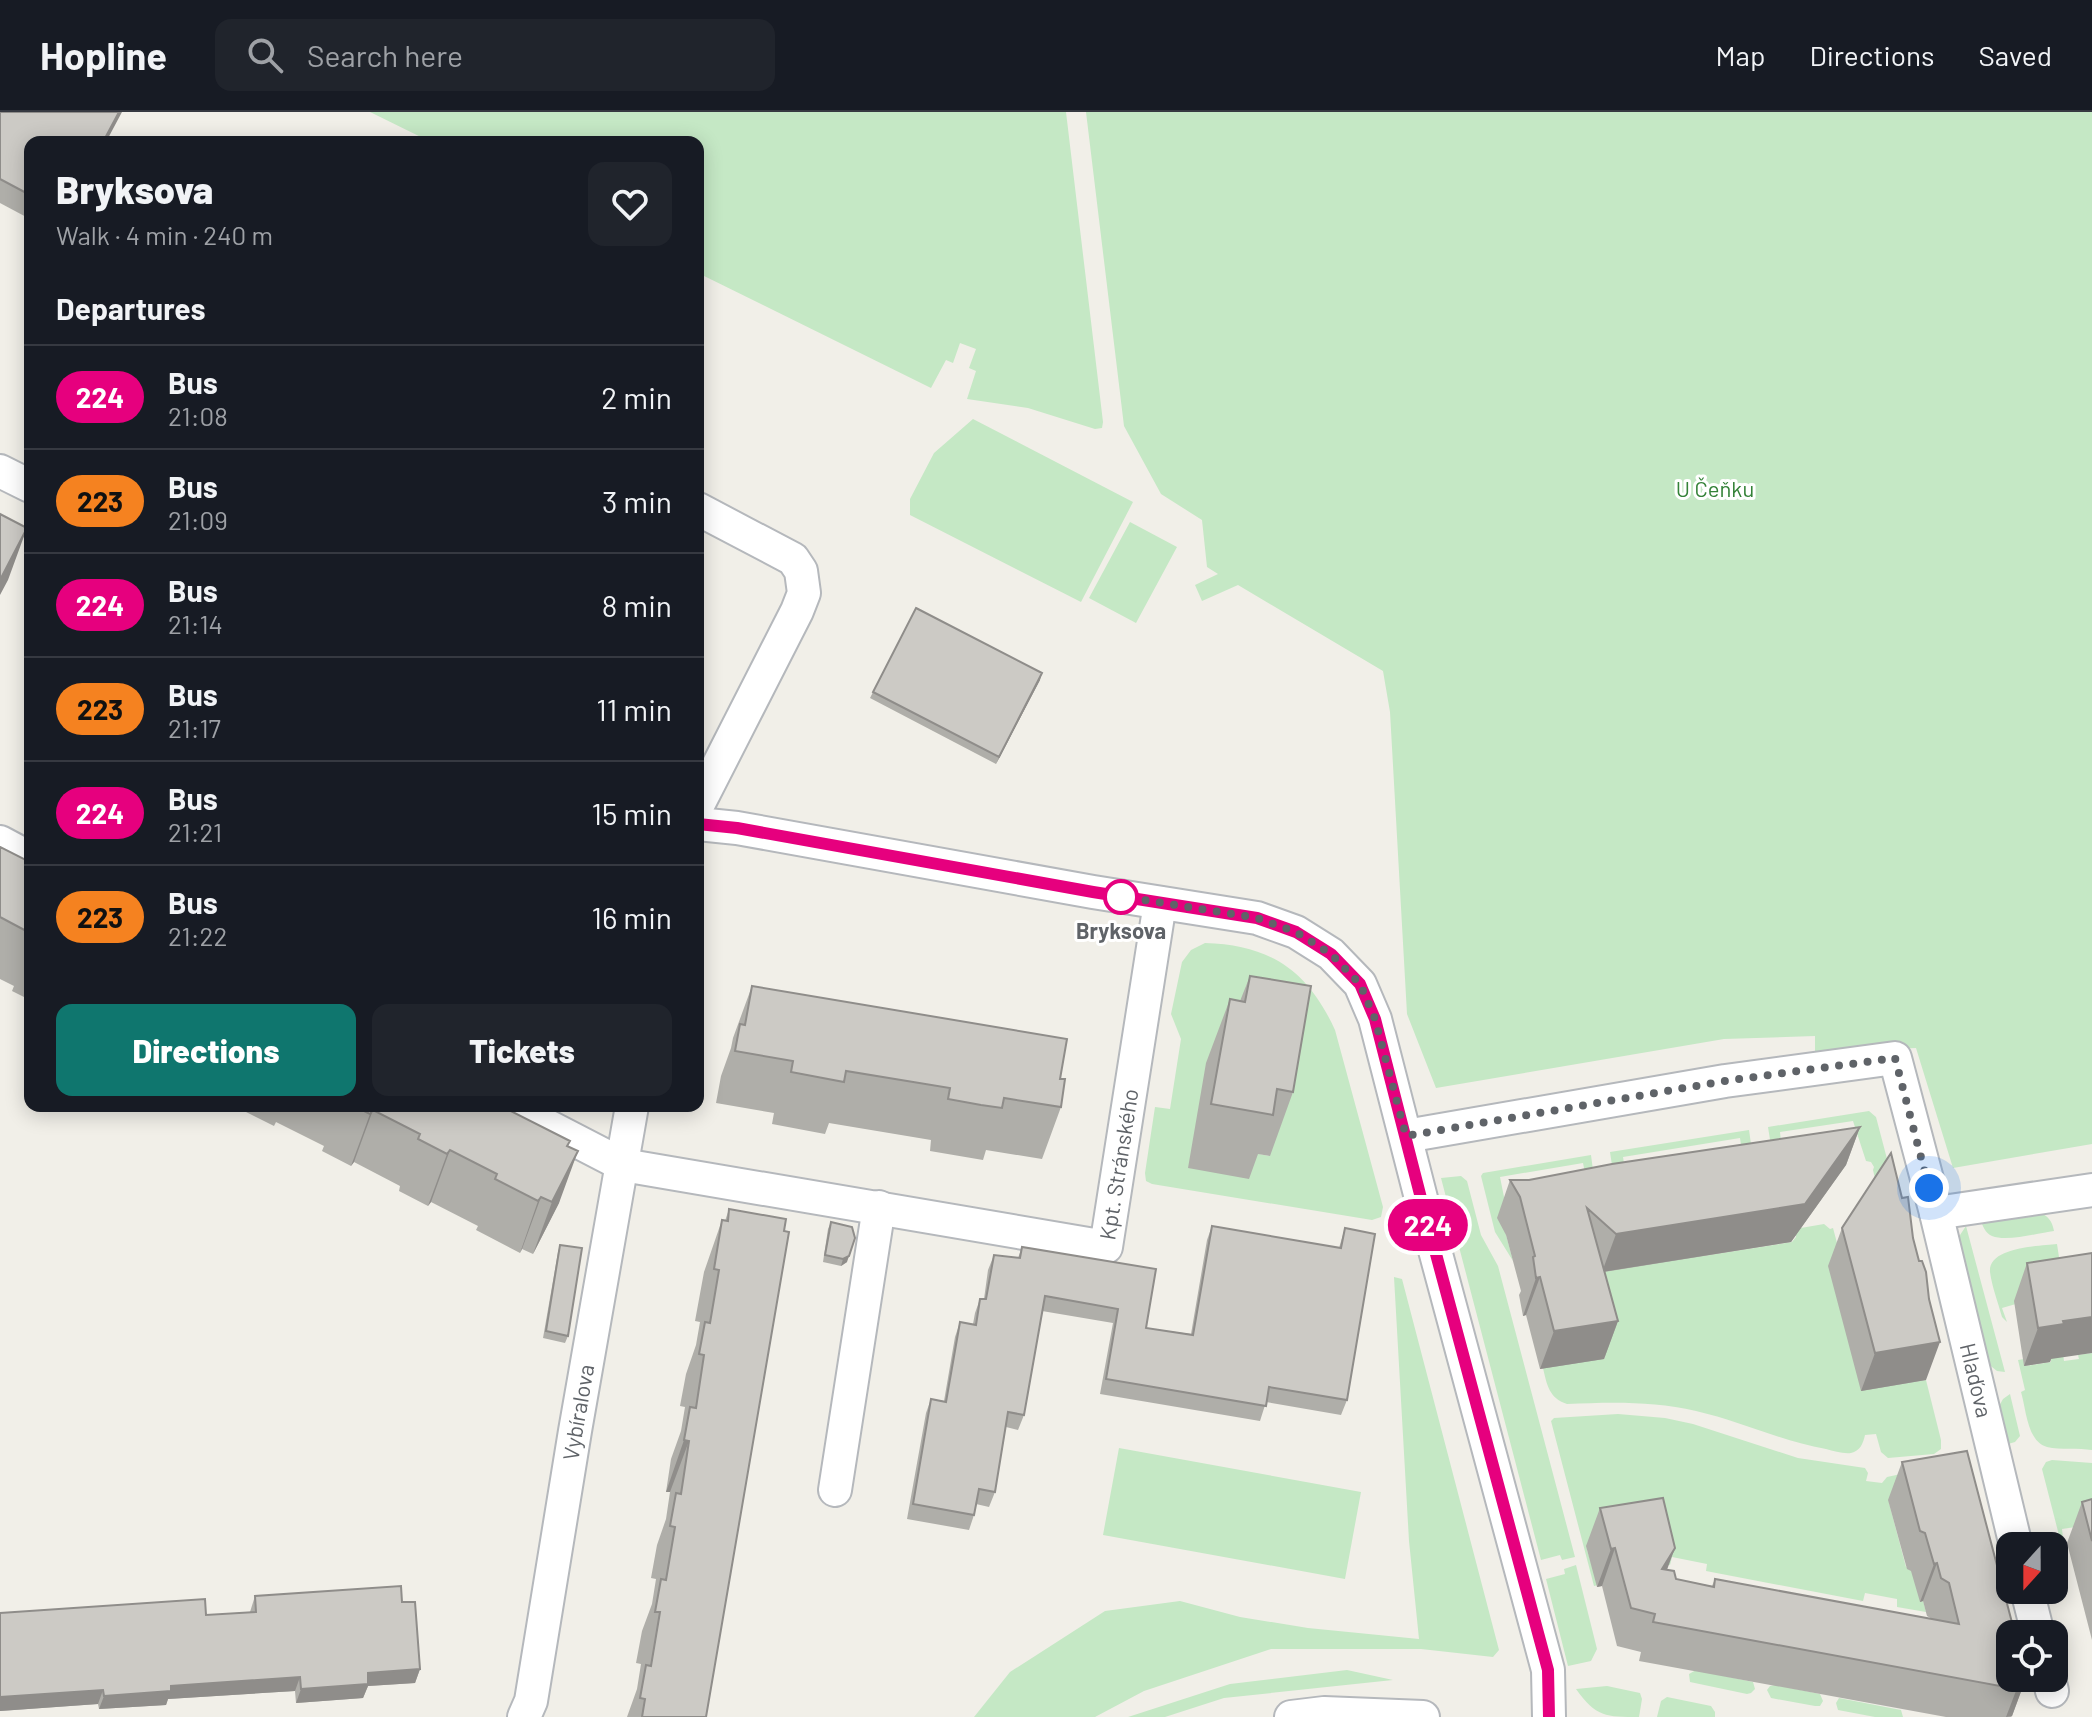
<!DOCTYPE html>
<html lang="en">
<head>
<meta charset="utf-8">
<style>
	:root { --surface:#171b24; --page:#20242c; --text:#f1f3f6; --muted:#9ea1a6; --line:#363941; --accent:#0f766e }
	body { margin:0; font-family:Barlow,sans-serif; background:var(--page); color:var(--text); height:100vh; display:flex; flex-direction:column; font-size:30px; white-space:nowrap }
	* { box-sizing:border-box; margin:0 }
	p { font-size:26px; color:var(--muted) }
	.icon { flex:none; width:44px; height:44px; fill:none; stroke:currentColor; stroke-width:2; stroke-linecap:round; stroke-linejoin:round }
	.map { position:relative; flex:1; overflow:hidden }
	.sheet { position:absolute; left:24px; top:24px; width:680px; height:976px; display:flex; flex-direction:column; background:var(--surface); border-radius:16px; box-shadow:0 4px 20px #0003 }
	.sheet>* { flex:none }
	.badge { padding:0 16px; border-radius:26px; font-size:28px; line-height:52px }
	.needle { width:52px; rotate:201deg }
	.fabs { position:absolute; left:1996px; top:1420px; display:grid; gap:16px }
	.fabs a { display:grid; place-items:center; width:72px; height:72px; border-radius:16px; background:var(--surface); box-shadow:0 4px 20px #0003; font-size:40px }
	.you { position:absolute; width:40px; height:40px; margin:-20px; border:6px solid #fff; border-radius:50%; background:#1a73e8; box-shadow:0 0 0 12px #1a73e833 }
	.map>.badge { position:absolute; translate:-50% -50%; box-shadow:0 0 0 4px #fff }
	h2 { padding:0 32px; font-size:30px; line-height:72px }
	.round { display:grid; place-items:center; flex:none; width:84px; height:84px; border-radius:16px; background:var(--page) }
	.head { display:flex; align-items:center; justify-content:space-between; height:136px; padding:0 32px }
	h1 { font-size:38px; font-weight:800; line-height:60px }
	.primary-button { display:flex; gap:16px; margin-top:auto; padding:16px 32px }
	.primary-button a { flex:1; height:92px; border-radius:16px; background:var(--accent); color:#fff; font-size:32px; font-weight:800; line-height:92px; text-align:center }
	.primary-button a+a { background:var(--page); color:var(--text) }
	ul { padding:0; list-style:none }
	li { display:flex; align-items:center; gap:24px; height:104px; padding:0 32px; border-top:2px solid var(--line) }
	li div { flex:1 }
	li b { display:block; font-size:30px }
	li em { font-style:normal }
	li .badge { min-width:88px; font-weight:700; text-align:center }
	header { display:flex; align-items:center; gap:48px; box-sizing:border-box; height:112px; padding:0 40px; background:var(--surface); border-bottom:2px solid var(--line) }
	header strong { font-size:38px }
	nav { display:flex; gap:44px; margin-inline-start:auto; font-size:28px }
	.search { width:560px; height:72px; background:var(--page); display:flex; align-items:center; gap:20px; box-sizing:border-box; padding:0 28px; border-radius:16px; color:var(--muted); font-size:30px }
	.map>svg:first-child { display:block }
	.green { fill:#c5e8c5; fill-rule:evenodd }
	.lines { fill:none; stroke-linecap:round; stroke-linejoin:round }
	.minor-casing { stroke:#b5b8bc; stroke-width:36 }
	.minor { stroke:#fff; stroke-width:32 }
	.wall { fill:#afaea9 }
	.shaded-wall { fill:#8f8d8a }
	.building { fill:#cccac5; stroke:#8f8d8a; stroke-width:2 }
	.line-casing { stroke:#fff; stroke-width:18 }
	.line { stroke:#e6007e; stroke-width:12 }
	.walk { stroke:#5f6368; stroke-width:8; stroke-dasharray:0 14.4 }
	.stop-dot { fill:#fff; stroke:#e6007e; stroke-width:4 }
	.labels { text-anchor:middle; stroke-width:6; stroke-linejoin:round; paint-order:stroke }
	.park-label { font-size:22px; fill:#348238; stroke:#fff }
	.stop-label { font-size:22px; font-weight:bold; fill:#5f6368; stroke:#fff }
	.street-label { font-size:22px; fill:#5f6368; stroke:#fff }
</style>
</head>
<body>
<header>
<strong>Hopline</strong>
<div class="search"><svg class="icon" aria-label="search" viewBox="0 0 24 24"><circle cx="10" cy="10" r="6"/><path d="M15 15l6 6"/></svg>Search here</div>
<nav><a>Map</a><a>Directions</a><a>Saved</a></nav>
</header>
<div class="map">
<svg width="2092" height="1605" viewBox="0 0 2092 1605">
	<rect width="100%" height="100%" fill="#f1efe8"/>
	<!-- green -->
	<path class="green" d="M370,0h696l37,310 -1,6 -7,1 -67,-21 -61,-9 9,-28 -7,-3 7,-19 -16,-6 -7,20 -7,-3 -15,28 -233,-115v-131h-267z
		M1086,0h1006v1032l-139,24 -37,-120 -101,4v-16l-91,3 -288,49 -29,-74 -17,-302 -7,-41 -145,-86 -36,16 -7,-16 23,-11 -11,-7 -5,-47 -41,-26 -37,-68z
		M973,307l160,83 -52,100 -171,-87v-16l24,-46z
		M1130,410l47,25 -41,76 -47,-25z
		M1205,831c66,2 103,28 130,87l48,177 -2,10 -9,3 -220,-36 -6,-3 -1,-8 10,-66 15,2 11,-70 -10,-25 11,-52 9,-12zM1207,951l62,93 -15,-3z
		M1869,999l7,6 15,57 -11,25 -7,-29 1,-3 -3,-5 -5,-1 -13,-40 -73,11 2,19 -11,-5 -3,-19z
		M1749,1018l3,21 -9,7 -3,-20 -117,19 3,19 -13,-4 -3,-20z
		M1591,1043l3,23 -7,5 -4,-20 -83,14 6,30 -1,24 8,30 -18,-29 -14,-56 2,-3z
		M1461,1064l6,5 14,54 17,31 77,291 -13,3 -2,-5 -19,5 -100,-382z
		M2038,1100c10,4 14,8 16,19 -16,2 -47,11 -62,5 -7,-3 -9,-10 -12,-17z
		M1824,1112l6,5 3,-1 8,30 22,132 63,-10 15,60v9l-7,5 -46,4 -7,-6 -5,-18 -11,1c-2,9 -5,16 -14,18 -8,1 -17,-2 -25,-4 -45,-8 -86,-28 -130,-38 -43,-10 -85,-9 -129,-7 -18,-6 -20,-19 -24,-36l62,-10 -9,-33 -22,-61 129,-8 89,-14 4,-5 -1,-8z
		M1966,1114l39,146 -8,-1 -10,-8 -29,-125z
		M2057,1132l7,46 -62,18 5,14 -5,-5c-4,-15 -10,-30 -12,-45 -2,-25 49,-26 67,-28z
		M1394,1165l8,2 97,371 -6,7 -72,-8h-150l-127,42 -49,26h-121l36,-45 95,-61 75,-10 60,16 68,11 111,11 -10,-98z
		M2092,1241v97c-13,-2 -32,0 -45,-3 -20,-5 -21,-39 -26,-55l4,-2 -7,-30 6,-1 2,7 25,-4 -1,-5 13,-3 1,7 15,-2 -1,-4z
		M2010,1282l10,42 -5,6 -7,2 -10,-36 5,-9z
		M1618,1302l47,4 28,6 105,34 67,10 3,5 -2,8 16,2 5,-6 37,-8 -35,34 17,64 9,3 11,42 -29,-5v-8l-32,-6 -2,8 -157,-30 1,-7 -35,-7 -2,8 -83,-15 11,35 -4,1 -43,-165 3,-3z
		M1119,1336l242,44 -16,87 -242,-44z
		M2052,1348l40,3v64l-3,-2 -27,4 2,18h-2l-20,-78 4,-7z
		M1576,1453l21,84 -6,12 -23,5 -22,-87 19,-5 -1,-5z
		M1347,1558l46,10 -169,18 -59,19h-37l102,-33z
		M1696,1558l57,12 2,7 -4,4 -4,1 -57,-12 -1,-8z
		M1775,1573l45,9 3,7 -3,5h-5l-44,-8 -4,-8 3,-4z
		M1607,1574l33,7 2,6 -3,18c-33,0 -43,0 -63,-28z
		M1667,1585l44,9 4,6v5h-58l4,-16z
		M1839,1586l62,12 2,7h-28l-37,-7 -2,-7z"/>
	<g class="lines">
		<!-- minor casing -->
		<g class="minor-casing">
			<g id="minor">
				<path d="M0,359l30,15"/>
				<path d="M698,397l95,50 8,12 3,22 -7,18 -99,194"/>
				<path d="M698,712l39,4 356,64 164,26 39,14 35,22 29,30 15,35 47,183 126,468 1,47"/>
				<path d="M0,730l30,16"/>
				<path id="s1" d="M509,994l114,59 483,82 54,-344"/>
				<path d="M1406,1024l319,-55 170,-23 41,155 156,-23"/>
				<path id="s2" d="M1936,1101l80,333"/>
				<path d="M835,1378l44,-283"/>
				<path d="M2027,1478l11,44"/>
				<path d="M2049,1566l3,13"/>
				<path id="s3" d="M524,1605l7,-16 44,-270 57,-325"/>
				<path d="M1291,1605l33,-4 99,4"/>
			</g>
		</g>
		<!-- minor -->
		<use href="#minor" class="minor"/>
	</g>
	<!-- wall -->
	<path class="wall" d="M0,0l30,30v77l-30,-16z
		M1040,568l-44,84 -126,-66 3,-6z
		M0,735l30,15v138l-18,-9 2,-5 -14,-7z
		M1250,864l43,116 -23,64 -12,-2 -9,25 -61,-11 18,-105 24,-64 10,2z
		M752,874l308,93 1,28 -19,52 -56,-9 -3,10 -53,-9 1,-11 -102,-17 -4,11 -53,-10 2,-11 -58,-10 5,-27 10,-28 2,-10z
		M246,994h255l67,40 -9,57 -26,51 -11,-5 -2,4 -44,-23 2,-4 -47,-24 -3,4 -29,-15 1,-5 -46,-24 -3,4 -29,-15 2,-5 -48,-24 -2,4 -30,-15z
		M1860,1015l-14,38 -55,77 -187,30 14,49 -14,38 -64,10 -14,-54 -3,1 -4,-21 2,-4 -15,-56 -9,-17 13,-38h19z
		M729,1097l-23,508h-79l10,-28 4,-25 -5,-1 6,-32 10,-27 4,-25 -5,-1 6,-33 9,-26 4,-27h-4l5,-33 10,-28 4,-24 -5,-1 6,-32 10,-29 4,-23 -5,-1 9,-49 18,-52 3,1z
		M831,1110l16,40 -6,4 -18,-4 5,-33z
		M1212,1114l127,22 6,-20 2,172 -6,15 -75,-13 -6,19 -160,-27 13,-71 -71,-12 -18,104 -6,15 -12,-3 -11,65 -6,15 -13,-3 -2,11 -5,15 -62,-11 19,-106 5,-14 13,2 11,-64 5,-15 13,2 2,-11 5,-14h4l4,-29 6,-15 24,3 4,-11 134,22 -10,59 45,6 16,-94z
		M1842,1116l84,152 -65,11 -33,-125z
		M560,1133l8,91 -3,7 -22,-5 15,-86z
		M2027,1151l24,96 -1,3 -26,4 -10,-65z
		M1902,1350l124,216 -14,38 -1,1h-65l-307,-56 2,-9 -24,-6 -15,-60 -5,1 -11,-41 14,-38 76,71 36,7 3,-7 219,41 -7,-4 -4,-15 -3,1 -9,-31 -4,-2 -19,-69z
		M2092,1387v141l-25,-97 15,-41z
		M255,1484l147,6 18,67 -5,14 -47,3 -5,12 -67,5 -1,-12 -127,8 -2,6 -67,4 -1,-5 -98,7v-98l206,2 44,-3z"/>
	<!-- shaded-wall -->
	<path class="shaded-wall" d="M119,0h3l-16,30h-3z
		M27,416l-19,52 -8,15v-15z
		M1042,561l-2,7 -44,84 3,-7z
		M373,998l-19,52 -3,4 19,-52z
		M1860,1015l-14,38 -55,77 -189,30 14,-38z
		M450,1038l-19,52 -3,4 19,-52z
		M578,1039l-19,52 -26,51 19,-52z
		M541,1085l-19,52 -2,4 18,-52z
		M849,1144l-2,6 -6,4 2,-7z
		M1540,1165l-14,38 -3,1 13,-38z
		M2092,1205v36l-41,6 -1,3 -26,4 14,-38 25,-7z
		M1618,1209l-14,38 -64,10 14,-38z
		M1940,1230l-14,38 -65,11 14,-38z
		M684,1328l5,1 -19,51h-4z
		M1615,1436l-13,38 -5,1 14,-38z
		M1675,1436l-14,38 1,-17z
		M1937,1451l-14,38 -3,1 14,-38z
		M420,1557l-5,14 -47,3 -5,12 -67,5 5,-14 67,-16z
		M300,1565l-5,14 -127,8 -2,6 -67,4 5,-13 67,-10z
		M2026,1566l-14,38 -6,1 13,-34z
		M103,1578l-5,14 -98,7v-14z"/>
	<!-- building -->
	<path class="building" d="M0,0h119l-16,30h-73v53l-30,-16z
		M0,402l27,14 -27,52z
		M916,496l126,65 -43,84 -126,-65z
		M0,735l30,15v71l-30,-16z
		M1250,864l61,10 -18,106 -16,-3 -4,26 -62,-11 19,-105 15,3z
		M752,874l315,53 -7,40h5l-4,28 -57,-9 -2,10 -21,-3 -33,-6 2,-11 -104,-17 -2,11 -53,-10 2,-11 -58,-10 5,-27 5,1z
		M354,994h147l69,35 -3,5 11,5 -26,51 -11,-5 -3,4 -43,-22 2,-5 -47,-24 -3,4 -29,-15 2,-5 -47,-24 -3,4z
		M1860,1015l-55,77 -189,30 -29,-26 31,113 -64,10 -14,-54 -4,1 -3,-21 2,-1 -15,-59 -10,-17h19l83,-16z
		M1891,1041l11,45 6,-1 5,41 6,23h3l4,11 3,27 11,43 -65,11 -33,-125z
		M729,1097l57,10 -2,12 5,1 -83,485h-64l3,-18 -5,-1 6,-33 5,1 9,-54h-5l6,-33 5,1 9,-53 -5,-1 6,-33 5,1 8,-53 -5,-1 6,-33 6,1 8,-53 -5,-1 6,-32 5,1 9,-53 -5,-1 8,-49 6,1z
		M831,1110l21,5 3,11 -6,18 -6,3 -18,-4z
		M1212,1114l129,22 4,-20 30,6 -28,166 -78,-13 -3,19 -160,-27 12,-70 -73,-13 -21,119 -16,-3 -13,80 -16,-3 -5,26 -61,-11 18,-105 15,3 14,-80 16,3 4,-26h6l8,-44 26,3 2,-11 134,22 -10,59 47,7z
		M560,1133l22,3 -14,88 -22,-5z
		M2092,1141v64l-29,4 1,3 -26,4 -11,-65z
		M1967,1339l48,183h-5v44h16l-7,5 -3,6 -363,-67 2,-8 -24,-6 -16,-60 -4,1 -11,-41 63,-10 12,50 -13,21 12,2 2,8 38,8 1,-8 244,45 -10,-41 -8,-5 -4,-15 -3,1 -9,-31 -5,-2 -18,-69z
		M2092,1387v42l-10,-39z
		M401,1474l1,16h13l5,67 -52,4v11l-67,5 -1,-12 -129,9v5l-67,5 -1,-6 -103,7v-84l205,-14 1,16 50,-3 -1,-16z"/>
	<g class="lines">
		<!-- line casing -->
		<g class="line-casing">
			<path id="line" d="M698,712l39,4 356,64 164,26 39,14 35,22 29,30 15,35 47,183 126,468 1,47"/>
		</g>
		<!-- line -->
		<use href="#line" class="line"/>
		<!-- walk -->
		<path class="walk" d="M1121,785l-9,-2 145,23 39,14 35,22 29,30 15,35 31,117 319,-55 170,-23 34,130"/>
	</g>
	<!-- markers -->
	<circle class="stop-dot" cx="1121" cy="785" r="16"/>
	<g class="labels">
		<!-- park labels -->
		<g class="park-label">
			<text x="1715" y="385">U Čeňku</text>
		</g>
		<!-- stop labels -->
		<g class="stop-label">
			<text x="1121" y="827">Bryksova</text>
		</g>
		<!-- street labels -->
		<g class="street-label">
			<text dy="8" stroke="none"><textPath href="#s1" startOffset="702">Kpt. Stránského</textPath></text>
			<text dy="8" stroke="none"><textPath href="#s2" startOffset="172">Hlaďova</textPath></text>
			<text dy="8" stroke="none"><textPath href="#s3" startOffset="310">Vybíralova</textPath></text>
		</g>
	</g>
</svg>
<div class="fabs">
<a><svg class="needle" viewBox="-14 -14 28 28"><path d="M0-13l5 13h-10z" fill="#e53935"/><path d="M0 13l5-13h-10z" fill="#9ea1a6"/></svg></a>
<a><svg class="icon" aria-label="locate" viewBox="0 0 24 24"><circle cx="12" cy="12" r="6"/><path d="M12 2v4M12 18v4M2 12h4M18 12h4"/></svg></a>
</div>
<div class="you" style="left:1929px;top:1076px"></div>
<b class="badge" style="left:1428px;top:1113px;background:#e6007e;color:#fff">224</b>
<section class="sheet">
<div class="head"><div><h1>Bryksova</h1><p>Walk · 4 min · 240 m</p></div><a class="round"><svg class="icon" aria-label="heart" viewBox="0 0 24 24"><path d="M12 20l-8-8c-3-5 5-10 8-4 3-6 11-1 8 4z"/></svg></a></div>
<h2>Departures</h2>
<ul>
<li><span class="badge" style="background:#e6007e;color:#fff">224</span><div><b>Bus</b><p>21:08</p></div><em>2 min</em></li>
<li><span class="badge" style="background:#f58220;color:#111">223</span><div><b>Bus</b><p>21:09</p></div><em>3 min</em></li>
<li><span class="badge" style="background:#e6007e;color:#fff">224</span><div><b>Bus</b><p>21:14</p></div><em>8 min</em></li>
<li><span class="badge" style="background:#f58220;color:#111">223</span><div><b>Bus</b><p>21:17</p></div><em>11 min</em></li>
<li><span class="badge" style="background:#e6007e;color:#fff">224</span><div><b>Bus</b><p>21:21</p></div><em>15 min</em></li>
<li><span class="badge" style="background:#f58220;color:#111">223</span><div><b>Bus</b><p>21:22</p></div><em>16 min</em></li>
</ul>
<div class="primary-button"><a>Directions</a><a>Tickets</a></div>
</section>
</div>
</body>
</html>
